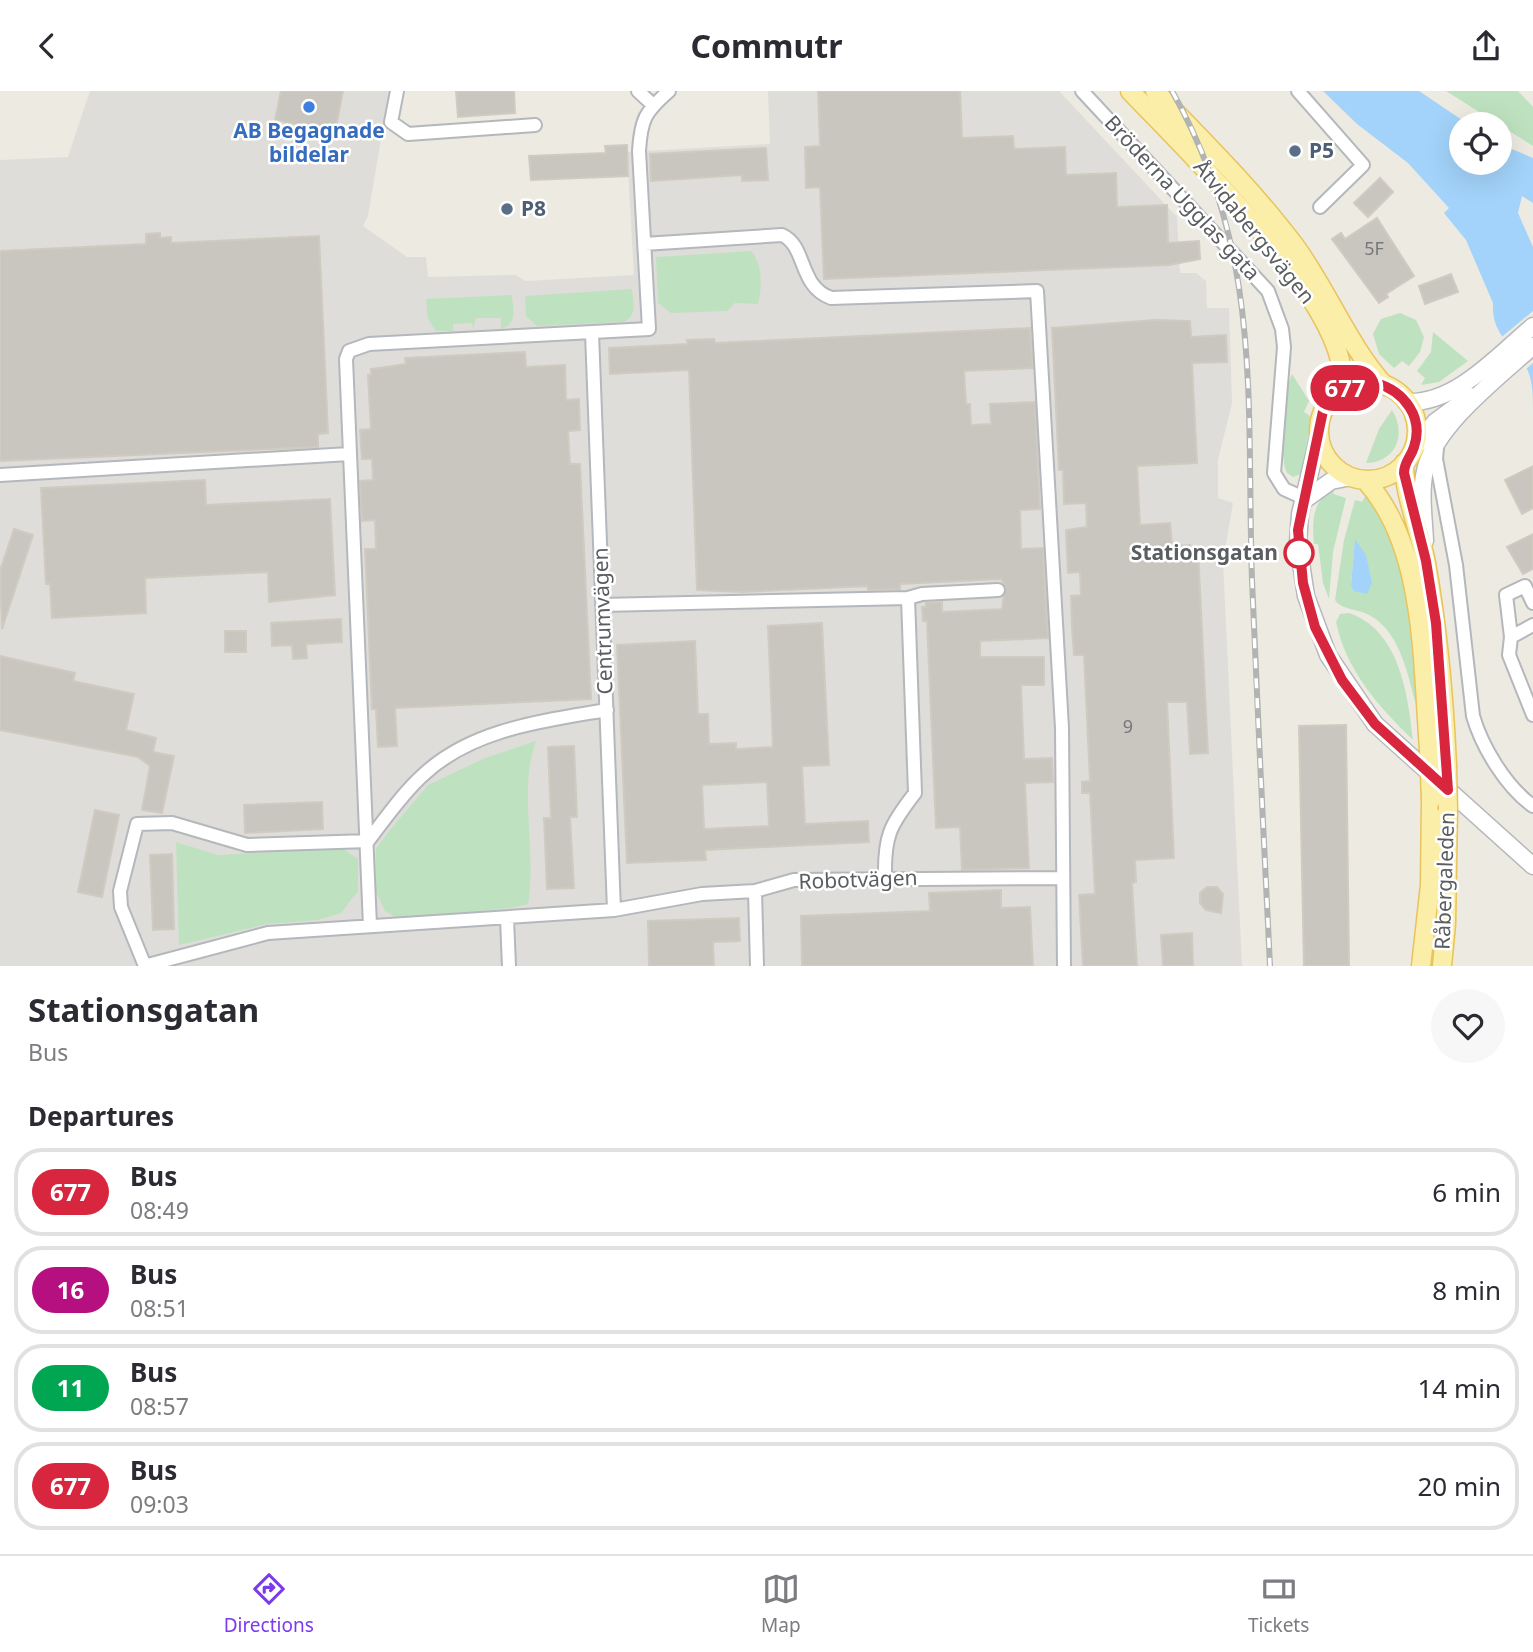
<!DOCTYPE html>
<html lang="en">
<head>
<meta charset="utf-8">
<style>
	:root { --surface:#fff; --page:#f7f7f7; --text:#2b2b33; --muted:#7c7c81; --line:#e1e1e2; --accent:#7c3aed }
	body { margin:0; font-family:"Noto Sans",sans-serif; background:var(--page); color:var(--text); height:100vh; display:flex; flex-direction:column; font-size:26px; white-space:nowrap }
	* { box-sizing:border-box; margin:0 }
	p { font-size:23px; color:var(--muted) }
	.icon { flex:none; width:38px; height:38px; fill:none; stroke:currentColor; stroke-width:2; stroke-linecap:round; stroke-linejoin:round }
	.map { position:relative; height:875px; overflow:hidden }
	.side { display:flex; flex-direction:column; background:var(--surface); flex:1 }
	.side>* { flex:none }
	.badge { padding:0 14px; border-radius:23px; font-size:24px; line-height:46px }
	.buttons { position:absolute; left:1449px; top:21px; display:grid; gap:14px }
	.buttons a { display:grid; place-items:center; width:63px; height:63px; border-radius:50%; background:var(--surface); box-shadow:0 7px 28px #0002; font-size:35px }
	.map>.badge { position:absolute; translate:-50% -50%; box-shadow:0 0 0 4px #fff }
	h2 { padding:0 28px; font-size:26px; line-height:63px }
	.round { display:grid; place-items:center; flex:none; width:74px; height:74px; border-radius:37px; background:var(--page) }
	.headline { display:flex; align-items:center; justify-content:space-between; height:119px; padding:0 28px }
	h1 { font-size:33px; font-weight:700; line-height:52px }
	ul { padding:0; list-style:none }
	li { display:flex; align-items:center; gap:21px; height:88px; margin:0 14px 10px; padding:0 14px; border:4px solid var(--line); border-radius:28px }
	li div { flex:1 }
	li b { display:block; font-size:26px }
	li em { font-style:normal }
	li .badge { min-width:77px; font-weight:700; text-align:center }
	header { display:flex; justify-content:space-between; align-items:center; height:91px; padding:0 28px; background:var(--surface); font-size:32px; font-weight:700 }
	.tabs { display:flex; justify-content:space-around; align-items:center; height:98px; border-top:2px solid var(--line); background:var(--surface); font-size:19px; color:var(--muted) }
	.tabs a { display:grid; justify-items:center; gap:4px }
	.tabs .current { color:var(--accent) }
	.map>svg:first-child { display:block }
	.industrial { fill:#dfddd9 }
	.green { fill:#bee2bf; fill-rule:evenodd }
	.water { fill:#a3d3fa }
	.pier { fill:#eceae1 }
	.building { fill:#c9c6c0; stroke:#d0cbc0; stroke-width:2; fill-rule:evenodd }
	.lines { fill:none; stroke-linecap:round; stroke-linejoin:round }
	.minor-casing { stroke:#b4b7bb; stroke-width:16 }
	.secondary-casing { stroke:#b5b8bd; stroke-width:19 }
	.primary-casing { stroke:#e9c35d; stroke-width:21 }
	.minor { stroke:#fff; stroke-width:12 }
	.secondary { stroke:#fff; stroke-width:16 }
	.primary { stroke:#faeea8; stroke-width:18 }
	.rail-casing { stroke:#b2b3b3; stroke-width:6 }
	.rail { stroke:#fff; stroke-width:3.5; stroke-dasharray:10; stroke-linecap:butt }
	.primary-bridge-casing { stroke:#e9c35d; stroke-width:21; stroke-linecap:butt }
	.primary-bridge { stroke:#faeea8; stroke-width:18 }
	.line-casing { stroke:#fff; stroke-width:16 }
	.line { stroke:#d7263d; stroke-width:10 }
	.shop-dot { fill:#3f7fe0; stroke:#fff; stroke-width:2.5 }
	.service-dot { fill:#5c6f8a; stroke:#fff; stroke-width:2.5 }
	.stop-dot { fill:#fff; stroke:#d7263d; stroke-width:3.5 }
	.labels { text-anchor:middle; stroke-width:5; stroke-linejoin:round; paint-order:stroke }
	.number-label { font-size:18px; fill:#767779 }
	.shop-label { font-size:21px; font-weight:bold; fill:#366cbe; stroke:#fff }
	.service-label { font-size:21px; font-weight:bold; fill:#4e5e75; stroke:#fff; text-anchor:start }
	.street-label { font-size:21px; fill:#5a5d61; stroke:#fff }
	.stop-label { font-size:21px; font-weight:bold; fill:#5a5d61; stroke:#fff; text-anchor:end }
</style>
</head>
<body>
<header><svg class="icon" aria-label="back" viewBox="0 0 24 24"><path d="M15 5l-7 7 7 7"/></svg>Commutr<svg class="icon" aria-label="share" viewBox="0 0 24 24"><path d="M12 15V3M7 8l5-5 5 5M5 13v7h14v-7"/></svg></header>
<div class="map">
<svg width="1533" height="875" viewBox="0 0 1533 875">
	<rect width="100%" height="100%" fill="#eceae1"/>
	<!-- industrial -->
	<path class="industrial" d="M90,0h299l-21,125 -5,10 44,31h19l2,20 87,-2 11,6 108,-6 -7,-123 143,-8 -2,-53h291l118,126 3,56h16l10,8 1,27h22l3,95 -14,57v38l15,5 -10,58 19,405h-1242v-806l68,-3z"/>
	<!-- green -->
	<path class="green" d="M1446,0h72l15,16v39z
		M751,160c12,13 11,37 7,53l-23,-1 -8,8 -56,2 -13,-10 -2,-46z
		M632,198c1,13 6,26 -8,33l-87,4 -11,-10 -1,-20z
		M512,204c1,15 6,28 -11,34v-11h-25l-3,12 -1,-7 -19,1v7h-17l-8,-12 -2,-20z
		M1400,222l16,7 8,17 -4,15 -11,14 -7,-5 -8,7 -15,-14 -6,-20 8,-15z
		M1433,241l35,29 -29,21 -18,3 4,-7 -8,-7 14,-19z
		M1292,283l17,27 -5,11 6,4 -3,45 -6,13 -8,3 -6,-4c-9,-19 -3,-81 5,-99z
		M1392,319c15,24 4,52 -26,53l13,-34z
		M1335,396l-2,7 13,4 -13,54 -4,47 -6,-16 -5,-39h-4c-2,-25 -2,-42 21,-57z
		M1366,404c45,61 46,143 52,216 -10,-32 -16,-79 -49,-96 -10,-6 -28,-5 -34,-15l9,-60 11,-40 7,2zM1355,449l12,22 -16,23z
		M1349,522c50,17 59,80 64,127 -35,-34 -67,-70 -77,-118l4,-8z
		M536,650c-18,49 1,109 -8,163l-17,4 -106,10h-8l-12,-7 -10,-21 1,-41 13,-18 39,-46 57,-27z
		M176,751l42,13 124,-7 16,11v32l-17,22 -23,7 -51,4 -88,21z"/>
	<!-- water -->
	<path class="water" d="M1323,0h96l49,33h-7v39h39v-19l33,14v45l-11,-7 -4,17 15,34v163c0,-13 0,-27 -5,-39 -12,-27 -37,-33 -35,-68l-27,-63 -22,-27 5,-5 -41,-45 -51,-39z
		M1355,448l11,16 6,28 -5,11 -13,-3 -3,-6z"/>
	<!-- pier -->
	<path class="pier" d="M1533,220v52l-9,8 -26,-31z"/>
	<!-- building -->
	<path class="building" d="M281,0h62l-8,41 -60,-12z
		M456,0h58l1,22 -57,4z
		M818,0h142l2,47 51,-2 1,13 51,-2 1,28 50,-2 1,34 50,-2 1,38 31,-2 1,18 -31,6 -345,14 -4,-92 -14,1 -1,-41 15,-1z
		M627,54l1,31 -97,4 -2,-24 77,-3 -1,-7z
		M766,57l2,32 -26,1v-6l-91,6 -1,-27z
		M1380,87l13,14 -25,25 -14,-14z
		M1377,127l37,58 -28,18 2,3 -9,6 -47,-64 9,-6 4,6z
		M160,142v5l11,-1v6l148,-7 9,197 -10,1v13l-318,14v-210l146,-7v-10z
		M1451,183l7,18 -33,12 -6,-18z
		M1155,229l35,1 1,16 35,-2 1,27 -35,1 5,100 -60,3 3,59 30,-2 2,23 18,-1v5h8l10,203 -18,1 -3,-52h-20l7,156 -39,2 1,22 -4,1 5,83h-54l-4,-71 16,-1 -5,-101h-8v-11l8,-1 -6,-126h-10l-2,-28 -1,-31 10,-1 -1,-23 -12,1 -2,-43 21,-3 -1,-24 -22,1 -1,-34h-4l-7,-142z
		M1030,237l3,40 -69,3 2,33h4l1,21 20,-1 -1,-20 45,-2 5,107 -20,1 1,39 22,-1 5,90 -68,3v16h64v28h-23l3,74 28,-1 1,24 -28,1 4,85 -67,2 -2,-43 -24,1 -9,-207h-4l-1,-14h4v-4l16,-1v10l60,-3 3,-24 -4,-6 -101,5v5l-32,1v-4l-126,6 -45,-2 -8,-220 -79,4 -1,-26 79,-4 -1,-4 27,-1 1,4z
		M525,261l1,15 39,-2 1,35 13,-1 1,31 -12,1 2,33h10l11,235 -196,9 2,38 -19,1 -2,-38h-4l-7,-160h11l-1,-29 -13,1 -2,-40 13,-1 -1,-21h-10l-2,-29 11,-1 -3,-54h3v-6l35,-5 -1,-6z
		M1533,375v42l-11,6 -17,-34z
		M205,389l1,25 124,-6 5,96 -66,7 -1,-30 -123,6 1,35 -94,5 -2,-34h-4l-5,-96z
		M14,438l19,6 -31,94 -2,-58z
		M1533,443v35l-10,5 -16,-27z
		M341,528l1,23 -36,2 1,14 -14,1 -1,-14 -20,1 -1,-23z
		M822,532l7,142 -27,1 3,58 63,-3 1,21 -164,8 1,10 -79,3 -10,-218 78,-4 3,73h10l1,30 27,-1v6l37,-2 -5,-121zM767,691l2,44 -65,3 -2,-44z
		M225,540h21v21h-21z
		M0,565l75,17 -2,8 61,13 -8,36 30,8 -3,14 21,4 -12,57 -20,-3 8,-44 -12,-9 -138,-27z
		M1346,634l3,241h-45l-5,-240z
		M574,655l3,71h-7l4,71 -27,1 -3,-71h7l-3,-71z
		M322,711l1,27 -78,4 -1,-28z
		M95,719l24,5 -17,82 -24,-5z
		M172,763l2,75 -21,1 -3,-75z
		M1207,796h10l6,7 -2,19 -15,-3 -6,-7v-10z
		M1001,799v18l29,-1 3,59h-231l-1,-50 129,-5 -1,-18z
		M739,827l1,23 -27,1 1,24h-65l-1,-45z
		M1192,842l1,33h-30l-2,-31z"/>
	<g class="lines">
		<!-- minor casing -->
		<g class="minor-casing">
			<path id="minor" d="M397,0l-6,31 17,12 127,-9
				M638,0l15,14
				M1082,0l186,200 14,38 2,18 -10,126 10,16 22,10
				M1298,0l65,74 -43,42
				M644,153l138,-9c25,11 16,51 49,63l206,-7 25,437 2,238
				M592,242l22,577
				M1437,357l-1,11 20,106 17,151c9,31 33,71 60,90
				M0,384l349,-21
				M908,507l14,-4 76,-4
				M1533,512l-8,-17 -19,9 5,42 -2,18 24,60
				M602,514l306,-7 7,195c-25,32 -31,43 -30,85
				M1511,546l22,-12
				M755,800l2,75
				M507,828l2,47
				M370,835l-24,-567 3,-8 20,-7 280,-15 -10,-178c2,-32 6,-39 30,-60
				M144,875l124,-33 346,-23 88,-16 53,-3 39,-11 268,-2
				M145,875l-24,-59 -1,-16 17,-67 35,-1 75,22 121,-4c17,-22 34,-47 55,-66 49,-46 120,-54 184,-65"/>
		</g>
		<!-- secondary casing -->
		<g class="secondary-casing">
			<path id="secondary" d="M1406,311c49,3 92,-47 127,-76
				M1319,344l-19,79 -2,29 8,53 22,59 47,69 158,142
				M1414,358l21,-27 35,-26
				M1306,408l25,-18 20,-4
				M1425,450c-1,-22 -5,-49 0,-70 9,-45 75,-95 108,-125"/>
		</g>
		<!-- primary casing -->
		<g class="primary-casing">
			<path id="primary" d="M1130,0c59,62 190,188 210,269 2,11 1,21 -1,32
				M1155,0c48,50 98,99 140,155 33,45 53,99 90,140
				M1319 340a49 49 0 1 1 98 0a49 49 0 1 1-98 0Z
				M1404,372c0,33 16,67 22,100 12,67 18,134 21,202
				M1365,389c61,66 57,183 64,269
				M1421,875l9,-81 1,-85
				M1442,875l4,-42 2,-114"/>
		</g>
		<!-- minor -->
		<use href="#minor" class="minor"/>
		<!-- secondary -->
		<use href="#secondary" class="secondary"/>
		<!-- primary -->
		<use href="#primary" class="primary"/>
		<!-- rail casing -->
		<g class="rail-casing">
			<path id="rail" d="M1172,0c92,163 74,312 80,489 5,129 12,257 18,386"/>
		</g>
		<!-- rail -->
		<use href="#rail" class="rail"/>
		<!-- primary-bridge casing -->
		<g class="primary-bridge-casing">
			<path id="primary-bridge" d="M1429,658l2,51
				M1447,674l1,45"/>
		</g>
		<!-- primary-bridge -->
		<use href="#primary-bridge" class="primary-bridge"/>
	</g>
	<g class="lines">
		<!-- line casing -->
		<g class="line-casing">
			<path id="line" d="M1376,292c28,8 48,34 38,64 -3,10 -10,15 -10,26l22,88 10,62 12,167 -73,-66 -33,-44 -27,-53 -12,-44 -5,-53 25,-119c13,-20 29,-29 53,-28z"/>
		</g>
		<!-- line -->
		<use href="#line" class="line"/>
	</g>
	<!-- markers -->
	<circle class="shop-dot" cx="309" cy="16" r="7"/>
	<g class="service-dot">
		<circle cx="1295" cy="60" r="7"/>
		<circle cx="507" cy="118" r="7"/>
	</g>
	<circle class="stop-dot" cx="1299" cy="462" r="14"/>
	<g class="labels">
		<!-- number labels -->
		<g class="number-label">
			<text x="1374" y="164">5F</text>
			<text x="1128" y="642">9</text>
		</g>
		<!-- shop labels -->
		<g class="shop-label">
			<text x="309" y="47">AB Begagnade<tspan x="309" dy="24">bildelar</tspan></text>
		</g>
		<!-- service labels -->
		<g class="service-label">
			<text x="1309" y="67">P5</text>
			<text x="521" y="125">P8</text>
		</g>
		<!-- street labels -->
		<g class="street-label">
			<text transform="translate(1182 107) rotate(47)" y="7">Bröderna Ugglas gata</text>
			<text transform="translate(1254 141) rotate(51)" y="7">Åtvidabergsvägen</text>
			<text transform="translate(603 530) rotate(-92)" y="7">Centrumvägen</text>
			<text transform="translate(858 789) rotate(-2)" y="7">Robotvägen</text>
			<text transform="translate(1445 790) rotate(-88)" y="7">Råbergaleden</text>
		</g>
		<!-- stop labels -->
		<g class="stop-label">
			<text x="1278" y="469">Stationsgatan</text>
		</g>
	</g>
</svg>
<div class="buttons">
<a><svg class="icon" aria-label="locate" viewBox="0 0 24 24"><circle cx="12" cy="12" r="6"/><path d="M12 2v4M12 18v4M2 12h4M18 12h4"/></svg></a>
</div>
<b class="badge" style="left:1345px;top:297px;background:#d7263d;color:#fff">677</b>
</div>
<section class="side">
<div class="headline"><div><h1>Stationsgatan</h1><p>Bus</p></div><a class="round"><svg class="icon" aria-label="heart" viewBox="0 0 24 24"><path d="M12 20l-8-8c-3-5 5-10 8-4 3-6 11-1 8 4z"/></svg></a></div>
<h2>Departures</h2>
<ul>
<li><span class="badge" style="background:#d7263d;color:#fff">677</span><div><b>Bus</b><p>08:49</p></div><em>6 min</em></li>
<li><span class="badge" style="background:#b60f80;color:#fff">16</span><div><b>Bus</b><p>08:51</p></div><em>8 min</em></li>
<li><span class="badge" style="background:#00a651;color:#fff">11</span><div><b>Bus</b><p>08:57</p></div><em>14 min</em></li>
<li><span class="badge" style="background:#d7263d;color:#fff">677</span><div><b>Bus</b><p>09:03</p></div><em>20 min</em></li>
</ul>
</section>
<nav class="tabs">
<a class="current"><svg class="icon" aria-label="directions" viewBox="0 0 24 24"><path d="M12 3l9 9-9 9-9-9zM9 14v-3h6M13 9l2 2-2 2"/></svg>Directions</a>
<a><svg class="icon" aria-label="map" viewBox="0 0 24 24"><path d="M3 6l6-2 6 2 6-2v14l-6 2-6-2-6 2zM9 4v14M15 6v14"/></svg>Map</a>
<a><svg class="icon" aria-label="tickets" viewBox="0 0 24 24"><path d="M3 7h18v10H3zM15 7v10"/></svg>Tickets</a>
</nav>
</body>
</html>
